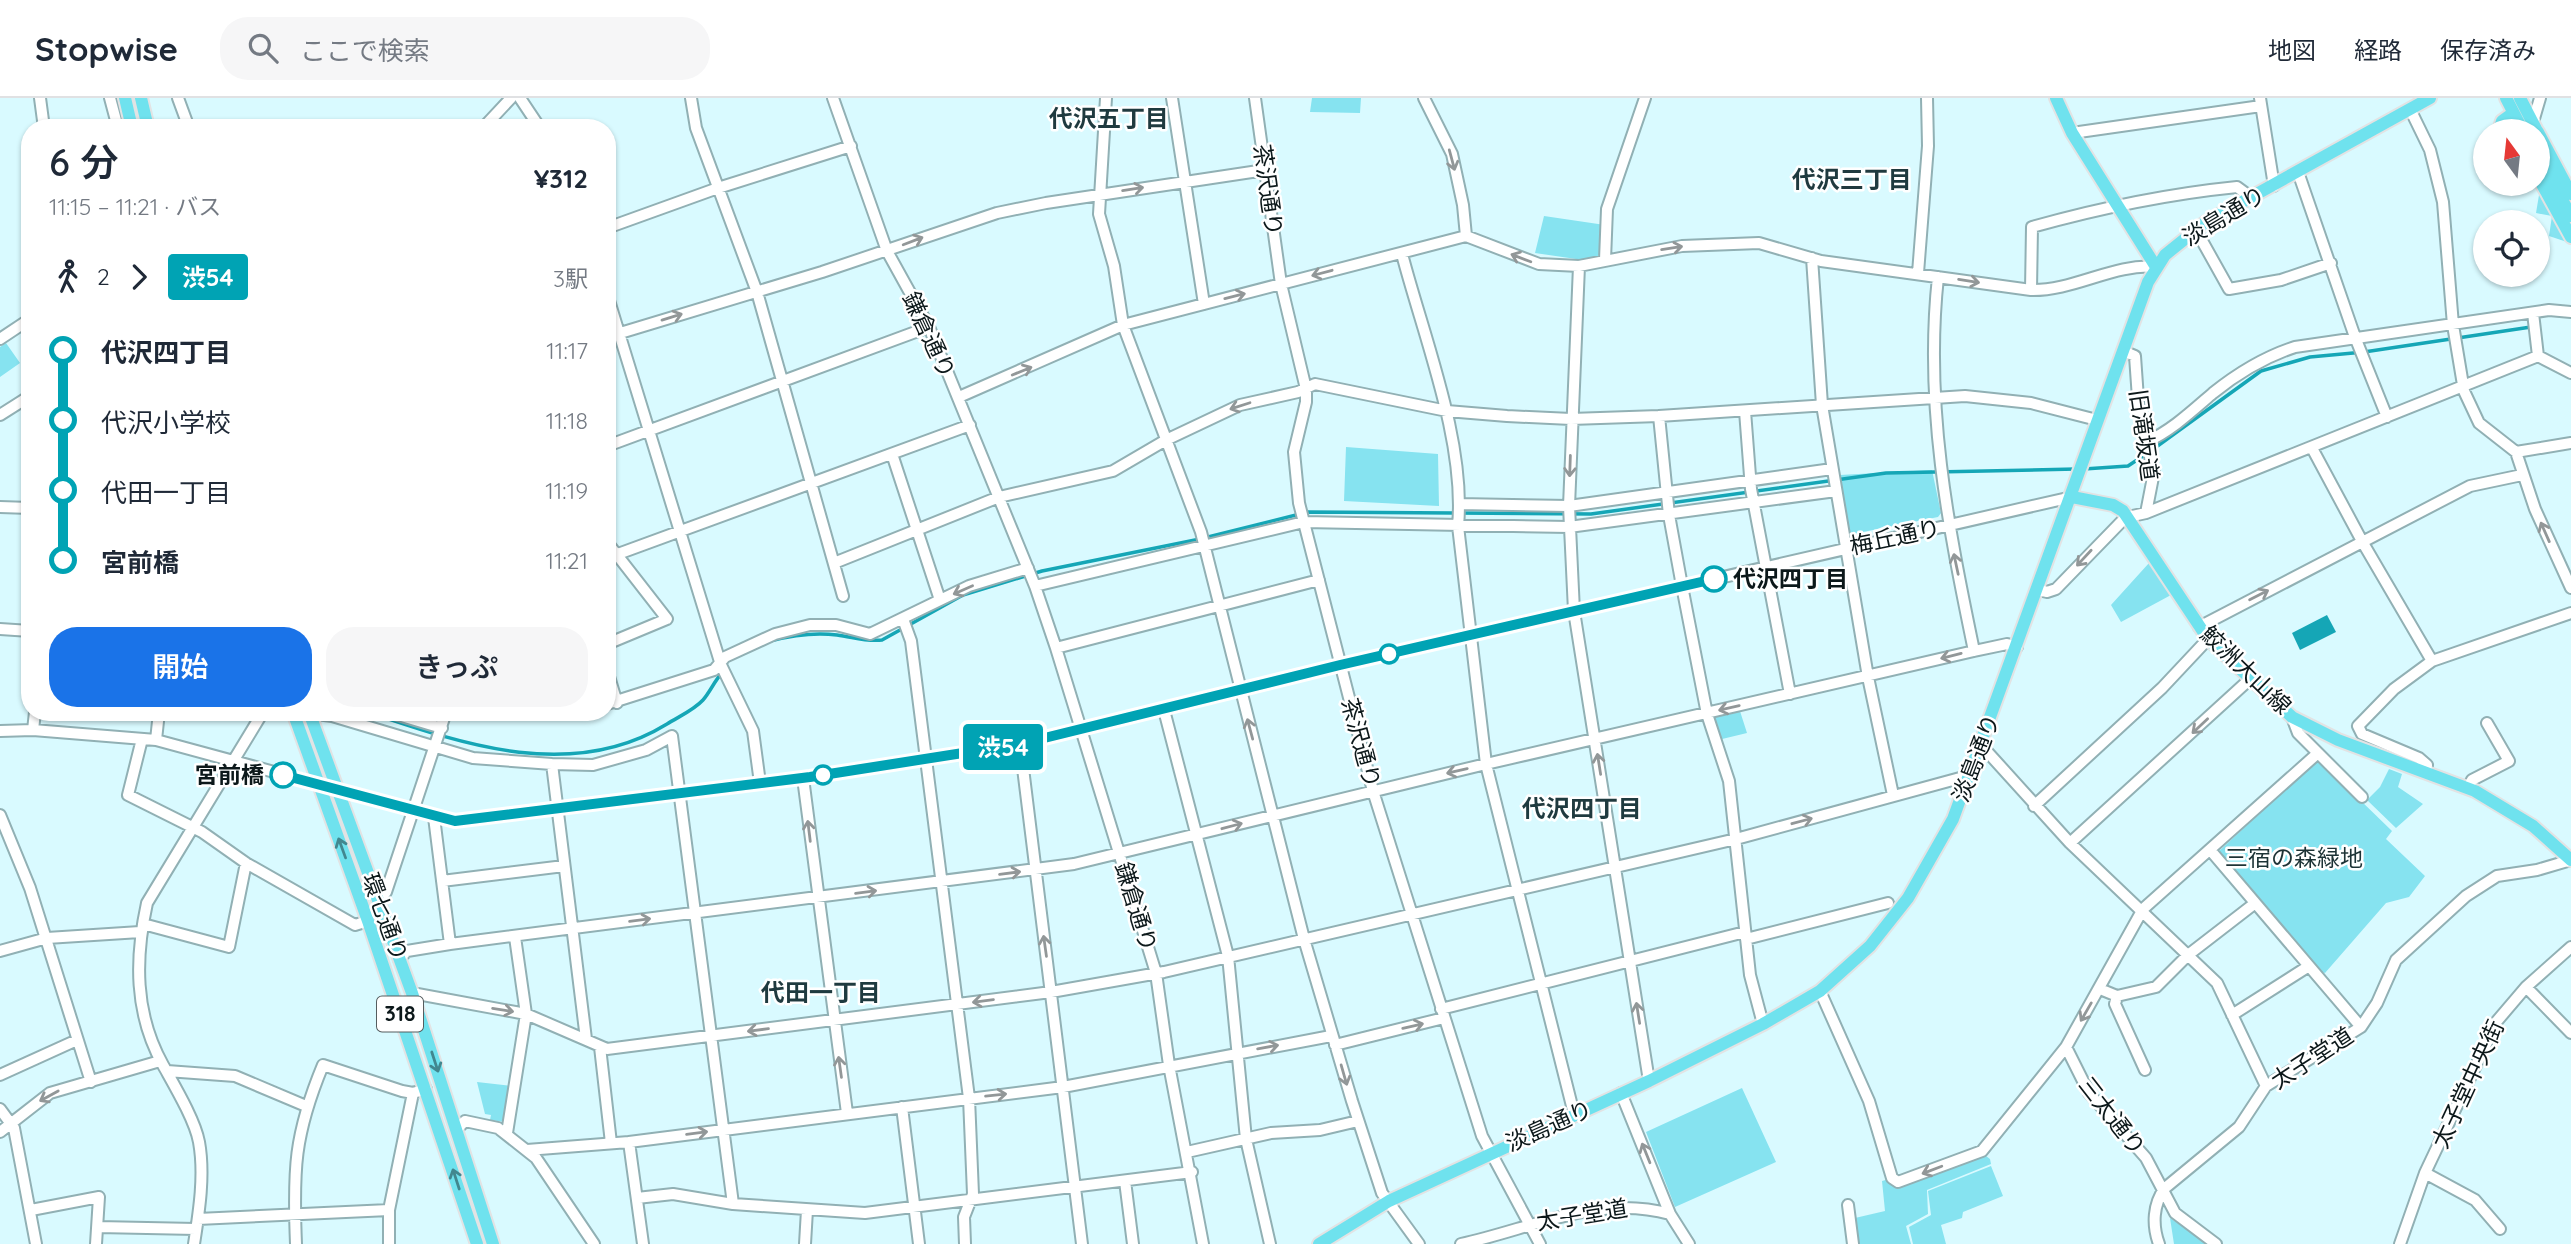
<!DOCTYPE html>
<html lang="ja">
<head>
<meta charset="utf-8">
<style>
	:root { --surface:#fff; --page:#f6f6f7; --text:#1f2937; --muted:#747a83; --line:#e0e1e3; --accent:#1a73e8 }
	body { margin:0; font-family:Quicksand,"Noto Sans JP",sans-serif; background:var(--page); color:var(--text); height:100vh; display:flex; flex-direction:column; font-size:26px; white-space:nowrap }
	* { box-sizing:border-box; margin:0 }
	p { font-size:23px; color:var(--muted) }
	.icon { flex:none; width:38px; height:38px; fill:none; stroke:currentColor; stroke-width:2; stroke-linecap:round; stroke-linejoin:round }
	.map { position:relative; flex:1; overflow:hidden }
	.drawer { position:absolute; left:21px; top:21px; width:595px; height:602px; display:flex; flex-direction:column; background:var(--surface); border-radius:28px; box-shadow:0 2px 5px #0004 }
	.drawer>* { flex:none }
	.badge { padding:0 14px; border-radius:5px; font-size:24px; line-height:46px }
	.needle { width:46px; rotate:345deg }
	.tools { position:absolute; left:2473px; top:21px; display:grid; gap:14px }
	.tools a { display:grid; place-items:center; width:77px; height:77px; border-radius:50%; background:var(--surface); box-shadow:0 2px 5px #0004; font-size:35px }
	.map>.badge { position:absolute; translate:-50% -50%; box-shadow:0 0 0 4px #fff }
	.legs { display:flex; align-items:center; gap:10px; height:77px; padding:0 28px; font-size:23px }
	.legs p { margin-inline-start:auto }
	.headline { display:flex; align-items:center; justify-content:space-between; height:119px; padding:0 28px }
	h1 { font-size:38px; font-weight:600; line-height:52px }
	.primary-button { display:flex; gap:14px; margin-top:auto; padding:14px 28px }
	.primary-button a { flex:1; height:80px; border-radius:28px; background:var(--accent); color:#fff; font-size:28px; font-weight:600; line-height:80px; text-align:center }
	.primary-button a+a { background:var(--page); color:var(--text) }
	ul { padding:0 28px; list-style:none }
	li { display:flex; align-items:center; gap:24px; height:70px; font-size:26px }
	li i { display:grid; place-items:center; width:10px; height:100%; margin:0 9px; background:currentColor }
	li i::after { content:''; width:18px; height:18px; margin:-9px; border:5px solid; border-radius:50%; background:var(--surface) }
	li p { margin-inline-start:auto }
	li:first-child i { background:linear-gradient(#0000 50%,currentColor 0) }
	li:last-child i { background:linear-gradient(currentColor 50%,#0000 0) }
	header { display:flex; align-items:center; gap:42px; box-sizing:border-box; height:98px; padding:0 35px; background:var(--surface); border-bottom:2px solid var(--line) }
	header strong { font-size:33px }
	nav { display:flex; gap:38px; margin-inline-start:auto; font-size:24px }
	.search { width:490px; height:63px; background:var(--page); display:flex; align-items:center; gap:18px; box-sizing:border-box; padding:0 24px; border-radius:28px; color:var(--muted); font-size:26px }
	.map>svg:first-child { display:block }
	.green { fill:#86e3f0 }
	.water { fill:#15a6b6 }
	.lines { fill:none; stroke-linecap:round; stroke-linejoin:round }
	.stream { stroke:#15a6b6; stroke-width:3.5 }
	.minor-casing { stroke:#91b0b4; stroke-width:14 }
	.major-casing { stroke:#e2e3e4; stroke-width:16 }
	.minor { stroke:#fff; stroke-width:10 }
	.major { stroke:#6fe2ee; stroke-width:12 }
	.oneway { stroke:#929798 }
	.oneway2 { stroke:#42878f }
	.line-1-casing { stroke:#fff; stroke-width:16 }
	.line-1 { stroke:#00a3b4; stroke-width:10 }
	.stop-1-dot { fill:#fff; stroke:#00a3b4; stroke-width:3.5 }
	.labels { text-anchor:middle; stroke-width:5; stroke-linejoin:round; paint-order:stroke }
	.shield { fill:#fff; stroke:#555d5f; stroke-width:2 }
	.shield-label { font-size:21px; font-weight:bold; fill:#0c181a }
	.street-label { font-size:23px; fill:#0c181a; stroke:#fff }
	.stop-label { font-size:23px; font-weight:bold; fill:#0c181a; stroke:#fff; text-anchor:start }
	.park-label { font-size:23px; fill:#1d3336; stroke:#fff }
	.neighbourhood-label { font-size:24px; font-weight:bold; fill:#1f3a3f; stroke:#fff }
</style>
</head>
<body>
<header>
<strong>Stopwise</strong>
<div class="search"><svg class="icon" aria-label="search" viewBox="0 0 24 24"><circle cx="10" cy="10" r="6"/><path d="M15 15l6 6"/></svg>ここで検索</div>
<nav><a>地図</a><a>経路</a><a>保存済み</a></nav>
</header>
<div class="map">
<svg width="2571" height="1146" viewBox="0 0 2571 1146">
	<rect width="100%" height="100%" fill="#d9faff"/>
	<!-- green -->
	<path class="green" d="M1312,0h49l-1,15 -50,-1z
		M2539,97h2l26,47 -18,-6 3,-20 -16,-3z
		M1544,118l61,9 -4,27 -4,5 -14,3 -48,-7z
		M6,245l14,20 -20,14v-30z
		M1346,349l92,7 1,52 -95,-5z
		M1932,372l9,43 -3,4 -85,17 -5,-2 -8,-57z
		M2149,465l22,32 -50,27 -10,-17z
		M1739,610l8,25 -29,7 -6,-18 5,-9z
		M2315,664h6l71,69 -6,8 39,37 -16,21 -23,6 -61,70 -4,-1 -103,-120z
		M2389,671l13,5 -4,13 25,17 -27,24 -29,-28 13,-13z
		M477,984l35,4 -7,36 -15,-2 1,-5 -6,-1z
		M1742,990l34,74 -101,45 -29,-75z
		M1982,1055l8,6 1,5 -64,26 1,24 -22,12 5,18h-55l-1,-26 30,-7 -3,-30z
		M1991,1068l12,30 -40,16 -1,6 -21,7 5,19h-33l-4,-17 22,-12 -3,-24z
		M2170,1120l39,26h-35z"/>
	<!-- water -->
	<path class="water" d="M2327,517l9,17 -36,18 -8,-17z"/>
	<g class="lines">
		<!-- stream -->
		<path class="stream" d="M2152,352l109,-79 49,-14 54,-5 167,-25
			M2084,371l44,-3 18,-12
			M770,543c23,-6 44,-9 67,-6 16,2 29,7 45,5l81,-45 79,-24 158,-32 108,-27 283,2 295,-41 190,-4
			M368,614c97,33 205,70 299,12 11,-7 27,-14 36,-24 7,-8 11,-18 18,-26"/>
		<!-- minor casing -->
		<g class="minor-casing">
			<path id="minor" d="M40,0l4,30
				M110,0l8,30
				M178,0l11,30
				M520,0l20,30
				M691,0l5,30 61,164 86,304
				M833,0l54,153 42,76 106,259 21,62 100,325 13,92 34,179
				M1106,0l-7,116 15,52 9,59 78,207 103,407 48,162 30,92 37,51
				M1172,0l32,206
				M1255,0l26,186 25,105v13l-12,50 5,51 74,288 109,345 58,108
				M2260,0l14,88
				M2410,11l20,41 13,52 10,123 11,66 15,32 37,29 19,57 36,79
				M2533,24l7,-24
				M483,30l28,-30
				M2072,35l189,-27
				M2298,74l57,165 32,80
				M607,130l111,-40 133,-42
				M2196,132l33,59 52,-9 50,-17
				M1466,138l73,28 40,2 103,-20 77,-3 62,18 210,29c43,1 83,-27 125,-23
				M1402,156c21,81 64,188 56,272l28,238 88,350
				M1812,160l10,147 46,272 25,118
				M1605,162l2,-51 38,-111
				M1579,168l-10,240 5,105 75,470
				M1918,175l10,-127 -1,-48
				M1938,179c-14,128 10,249 36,374
				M2031,192l1,-63c68,-19 135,-33 205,-40l15,11
				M607,196l114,371 32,66 7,52
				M2533,215l5,43
				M607,239l215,-65 175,-59 49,-10 219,-33
				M0,241l30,-20
				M959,299l164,-72 343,-89 -3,-31 -11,-51 -28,-56
				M1745,313l6,78 39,205
				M0,317l30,-19
				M1659,318l10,99 13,71 25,128 22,67 21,194 13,49
				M2146,344c25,-11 46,-31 67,-49 25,-20 51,-36 82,-46l254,-37 22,2
				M607,348l322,-119
				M2312,350l51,95 69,118
				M2516,354l55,-9
				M892,356l48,146
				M1459,406l110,2 263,-37
				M0,409l30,1
				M2146,415l392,-157 33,17
				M607,444l60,77 -60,25
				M607,460l363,-133
				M834,465l165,-66 114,-26 53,-31 74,-35 58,-13 17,-8 132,27 60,5 64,3 88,-3 306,-20 66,7 66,17
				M1035,488l269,-64 265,5 267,-36
				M2038,492l9,2 9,-3 65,-67 7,-5 18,-4 8,-41 -15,-59 -4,-57 -12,-5
				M903,521l8,22 58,457 4,96 -9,23 1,27
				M2199,529l271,-141 52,-11
				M0,531l30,2
				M1056,550l263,-68
				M607,572l10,33
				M607,606l107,-34 11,-13 50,-23 35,-9h26l34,9 99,-48 59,-18
				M1164,612l64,246 18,183 24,105
				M388,614l54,16
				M309,615l23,3 141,42 79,6 41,1 53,-15 26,-14 61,468
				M2292,619l6,16 64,64
				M33,632l2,-18
				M0,633l33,-1 123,10 299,81 348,-43 217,-34 320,-79 732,-168
				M142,641l-14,56 74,37 44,31 109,62 13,-4
				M156,642l3,-28
				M1020,646l62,500
				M1982,648l88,97 147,140 49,103
				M552,666l34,275
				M2426,674l1,-7 -8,-7 -57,-24 -4,-8 36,-37 38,-28 139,-48
				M803,680l44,335
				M2468,690l4,-8 37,-19 -22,-38
				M2034,708l128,-118 46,-49
				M0,717l30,73 61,194
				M434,719l16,127
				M2070,745l180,-164
				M2211,753l150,176
				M442,783l122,-15
				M379,803l7,-9 60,-180
				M143,826l86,23 17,-84
				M1746,841l142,-36
				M0,853l47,-13 93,-6
				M399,861l8,-8 43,-7 624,-80 412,-100 488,-113 33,-7 10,3
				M2526,889l45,46
				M2100,891l17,7 39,-9 32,-32 66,-51
				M1820,893l49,110 23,77 6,4 84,-31 84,-104 77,-138 175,-156
				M412,895l114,21 81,35 444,-57 113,-20 572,-133 235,-64
				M2117,898l-2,8 30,66
				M1441,911l304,-77
				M2232,917l77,-49
				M1335,947l109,-27
				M600,949l11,96
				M2066,949l23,46 57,65 29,55 41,31
				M167,973l68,5 71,30
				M0,977l77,-35
				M1621,995l49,121
				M902,1009l17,137
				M0,1011l14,19 22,116
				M457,1031l8,-8 33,7 38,30 58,86
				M0,1034l50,-39 110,-32
				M507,1035l19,-119 -11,-77
				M629,1044l14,102
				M527,1052l102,-8 434,-55 268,-51
				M1187,1054l84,-19 49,-3 38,-9
				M2425,1075l50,27 25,29
				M1125,1083l8,63
				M637,1100l36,-4 60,10 132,9 327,-41
				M1848,1107l5,39
				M31,1112l68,-13 -3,47
				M198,1121l191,-9
				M98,1129l98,2
				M194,1146c5,-32 11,-69 5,-102 -4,-22 -25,-57 -36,-77 -29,-52 -28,-107 -16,-162l116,-191
				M296,1146c-3,-74 -2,-109 27,-179l79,26 11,2 13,-4
				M389,1146v-34l24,-117
				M805,1146l2,-34
				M1461,1146c70,-15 136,-50 209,-30l19,30
				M2159,1146c-7,-19 -6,-40 6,-56l74,-61 27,-41 95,-59 16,-24 19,-43 70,-64 31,-20 40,-6 34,-10
				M2400,1146l25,-71 72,-152 29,-34 45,-40"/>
		</g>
		<!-- major casing -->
		<g class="major-casing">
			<path id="major" d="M125,0l7,30
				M141,0l7,30
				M2056,0l16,35 84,134
				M2506,0l17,33
				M2520,0l17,33
				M2499,33l3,-10 11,-8
				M2538,34l33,62
				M2538,58l33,60
				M2538,79l33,60
				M2072,399l41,8 10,6 85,128 84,78 46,23 137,51 58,35 38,34
				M293,614l75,209 109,323
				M309,614l103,281 81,251
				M1319,1146l70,-43 260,-120 114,-57 57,-33 50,-45 38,-48 45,-79 195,-537 17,-27 41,-33 224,-124"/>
		</g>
		<!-- minor -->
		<use href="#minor" class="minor"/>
		<!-- major -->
		<use href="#major" class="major"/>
	</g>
	<!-- one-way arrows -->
	<defs><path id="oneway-shaft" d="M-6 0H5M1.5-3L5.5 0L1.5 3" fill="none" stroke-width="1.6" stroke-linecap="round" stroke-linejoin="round" transform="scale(1.75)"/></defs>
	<g class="oneway">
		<use href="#oneway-shaft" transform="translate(1452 62) rotate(75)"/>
		<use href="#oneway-shaft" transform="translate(1133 91) rotate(-9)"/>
		<use href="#oneway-shaft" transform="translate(913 143) rotate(-21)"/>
		<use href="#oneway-shaft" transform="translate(1672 150) rotate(-9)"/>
		<use href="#oneway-shaft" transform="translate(1521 160) rotate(-159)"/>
		<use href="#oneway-shaft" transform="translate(1322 175) rotate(165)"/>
		<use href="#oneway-shaft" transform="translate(1969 183) rotate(9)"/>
		<use href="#oneway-shaft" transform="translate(1235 198) rotate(-14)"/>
		<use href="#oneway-shaft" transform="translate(672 219) rotate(-17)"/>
		<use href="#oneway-shaft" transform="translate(1022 273) rotate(-22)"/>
		<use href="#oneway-shaft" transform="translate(1240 308) rotate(162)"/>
		<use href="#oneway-shaft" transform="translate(1570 368) rotate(92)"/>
		<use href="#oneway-shaft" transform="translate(2545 434) rotate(-114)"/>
		<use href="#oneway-shaft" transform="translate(2084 460) rotate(133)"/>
		<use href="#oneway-shaft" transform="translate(1956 466) rotate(-102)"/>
		<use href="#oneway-shaft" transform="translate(963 492) rotate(156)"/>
		<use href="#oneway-shaft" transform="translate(2259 497) rotate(-27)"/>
		<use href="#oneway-shaft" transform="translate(1951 558) rotate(166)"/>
		<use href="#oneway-shaft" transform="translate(1729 610) rotate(167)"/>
		<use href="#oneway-shaft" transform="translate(2200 628) rotate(137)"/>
		<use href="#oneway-shaft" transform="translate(1250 631) rotate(-105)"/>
		<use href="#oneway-shaft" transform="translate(1599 666) rotate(-99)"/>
		<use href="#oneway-shaft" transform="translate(1457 673) rotate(167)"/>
		<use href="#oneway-shaft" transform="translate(1802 723) rotate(-15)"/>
		<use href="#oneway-shaft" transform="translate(1232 728) rotate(-15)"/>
		<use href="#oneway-shaft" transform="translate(809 733) rotate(-97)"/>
		<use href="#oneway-shaft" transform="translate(1010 775) rotate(-7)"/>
		<use href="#oneway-shaft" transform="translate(866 794) rotate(-7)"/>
		<use href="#oneway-shaft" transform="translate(640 822) rotate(-7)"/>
		<use href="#oneway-shaft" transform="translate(1045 848) rotate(-98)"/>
		<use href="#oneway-shaft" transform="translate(983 903) rotate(173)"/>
		<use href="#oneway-shaft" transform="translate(503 912) rotate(9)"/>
		<use href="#oneway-shaft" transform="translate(2086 914) rotate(120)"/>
		<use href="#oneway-shaft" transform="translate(1638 915) rotate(-99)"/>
		<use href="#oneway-shaft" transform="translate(1413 928) rotate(-13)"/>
		<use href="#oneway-shaft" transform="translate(758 932) rotate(173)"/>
		<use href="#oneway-shaft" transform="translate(1268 949) rotate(-10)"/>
		<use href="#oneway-shaft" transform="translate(840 969) rotate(-98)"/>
		<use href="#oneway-shaft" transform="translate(1344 977) rotate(74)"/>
		<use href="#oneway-shaft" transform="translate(996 997) rotate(-6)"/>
		<use href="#oneway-shaft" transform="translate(49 998) rotate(151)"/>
		<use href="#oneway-shaft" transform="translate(697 1035) rotate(-7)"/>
		<use href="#oneway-shaft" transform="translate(1646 1055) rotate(-112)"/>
		<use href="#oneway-shaft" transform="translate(1932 1072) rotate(159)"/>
	</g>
	<g class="oneway2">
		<use href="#oneway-shaft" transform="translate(342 750) rotate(-110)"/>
		<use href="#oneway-shaft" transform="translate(435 964) rotate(72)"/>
		<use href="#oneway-shaft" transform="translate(456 1081) rotate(-108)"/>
	</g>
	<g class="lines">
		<!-- line-1 casing -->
		<g class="line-1-casing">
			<path id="line-1" d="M283,677l172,46 355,-44 210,-33 320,-79 374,-86"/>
		</g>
		<!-- line-1 -->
		<use href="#line-1" class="line-1"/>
	</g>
	<!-- markers -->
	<g class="stop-1-dot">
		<circle cx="1714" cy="481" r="12"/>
		<circle cx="1389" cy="556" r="9"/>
		<circle cx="283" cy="677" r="12"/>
		<circle cx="823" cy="677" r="9"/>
	</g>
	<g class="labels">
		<!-- shield labels -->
		<rect class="shield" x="377" y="898.5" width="46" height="35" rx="5"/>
		<g class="shield-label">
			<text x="400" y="923">318</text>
		</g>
		<!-- street labels -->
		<g class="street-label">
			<text transform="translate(1268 92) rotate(82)" y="8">茶沢通り</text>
			<text transform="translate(2224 118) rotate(-31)" y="8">淡島通り</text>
			<text transform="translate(929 237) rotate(65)" y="8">鎌倉通り</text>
			<text transform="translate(2144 337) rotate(82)" y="8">旧滝坂道</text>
			<text transform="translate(1895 439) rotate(-12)" y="8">梅丘通り</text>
			<text transform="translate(2246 572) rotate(44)" y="8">鮫洲大山線</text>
			<text transform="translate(1361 645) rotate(75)" y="8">茶沢通り</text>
			<text transform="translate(1976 660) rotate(-69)" y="8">淡島通り</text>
			<text transform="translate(1136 809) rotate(73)" y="8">鎌倉通り</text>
			<text transform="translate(385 819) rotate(70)" y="8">環七通り</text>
			<text transform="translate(2312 960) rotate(-33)" y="8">太子堂道</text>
			<text transform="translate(2468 986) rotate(-65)" y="8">太子堂中央街</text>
			<text transform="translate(2112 1018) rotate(52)" y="8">三太通り</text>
			<text transform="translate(1549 1028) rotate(-24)" y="8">淡島通り</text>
			<text transform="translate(1582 1117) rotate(-9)" y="8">太子堂道</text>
		</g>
		<!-- stop labels -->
		<g class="stop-label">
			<text x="1733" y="489">代沢四丁目</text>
			<text x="264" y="685" text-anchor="end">宮前橋</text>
		</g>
		<!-- park labels -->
		<g class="park-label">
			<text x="2294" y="768">三宿の森緑地</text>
		</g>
		<!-- neighbourhood labels -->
		<g class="neighbourhood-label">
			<text x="1109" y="29">代沢五丁目</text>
			<text x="1852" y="90">代沢三丁目</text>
			<text x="1582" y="719">代沢四丁目</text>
			<text x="821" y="903">代田一丁目</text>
		</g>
	</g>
</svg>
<div class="tools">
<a><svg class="needle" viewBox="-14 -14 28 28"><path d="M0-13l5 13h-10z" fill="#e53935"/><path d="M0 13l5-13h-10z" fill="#747a83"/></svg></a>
<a><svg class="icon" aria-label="locate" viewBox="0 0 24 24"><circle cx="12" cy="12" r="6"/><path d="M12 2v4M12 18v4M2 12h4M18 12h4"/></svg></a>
</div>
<b class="badge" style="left:1003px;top:649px;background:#00a3b4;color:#fff">渋54</b>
<section class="drawer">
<div class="headline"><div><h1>6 分</h1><p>11:15 – 11:21 · バス</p></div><b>¥312</b></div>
<div class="legs"><svg class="icon" aria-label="walk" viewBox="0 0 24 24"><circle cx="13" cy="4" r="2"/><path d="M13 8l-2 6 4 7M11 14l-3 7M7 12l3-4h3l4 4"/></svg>2<svg class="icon" aria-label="forward" viewBox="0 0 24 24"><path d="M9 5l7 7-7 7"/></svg><b class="badge" style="background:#00a3b4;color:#fff">渋54</b><p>3駅</p></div>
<ul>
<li><i style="color:#00a3b4"></i><b>代沢四丁目</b><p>11:17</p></li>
<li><i style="color:#00a3b4"></i><span>代沢小学校</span><p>11:18</p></li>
<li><i style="color:#00a3b4"></i><span>代田一丁目</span><p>11:19</p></li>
<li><i style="color:#00a3b4"></i><b>宮前橋</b><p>11:21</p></li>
</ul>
<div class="primary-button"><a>開始</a><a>きっぷ</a></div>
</section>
</div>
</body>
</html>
